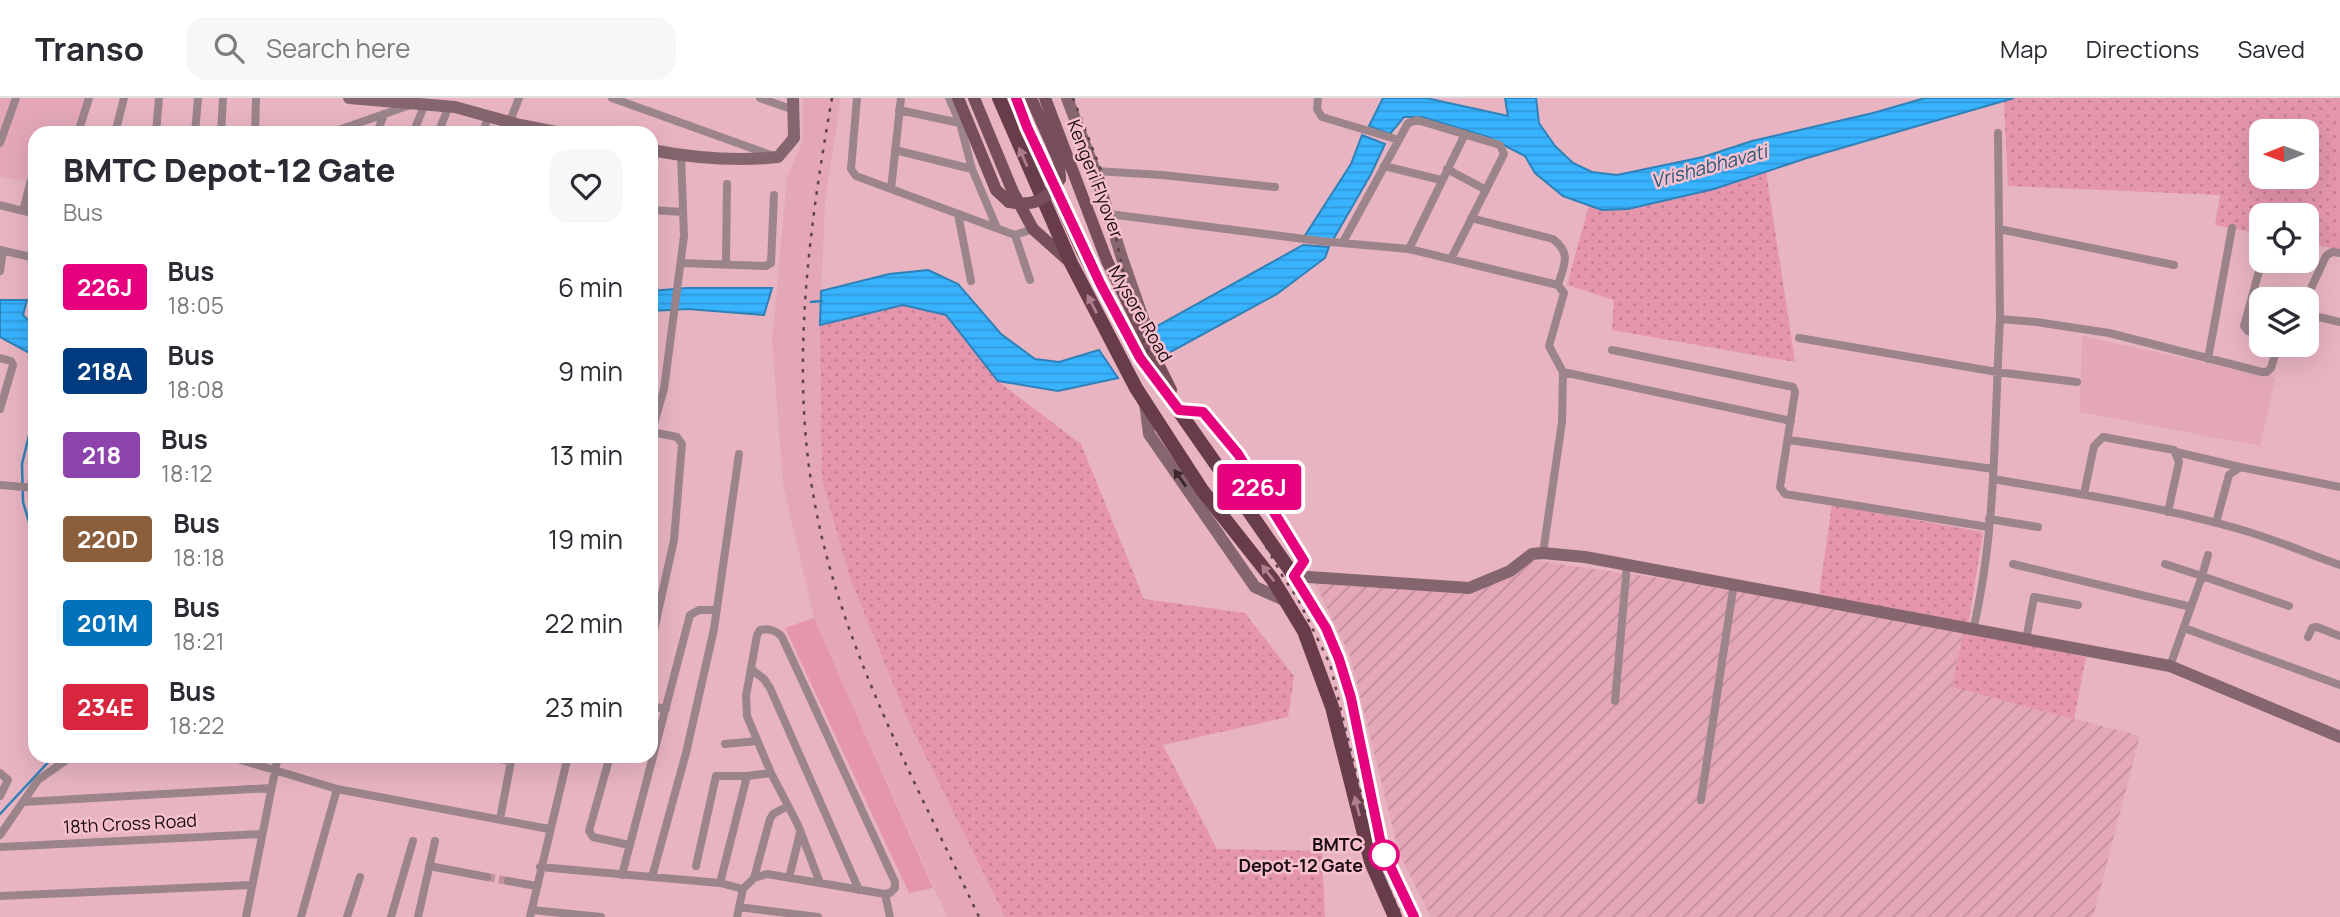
<!DOCTYPE html>
<html lang="en">
<head>
<meta charset="utf-8">
<style>
	:root { --surface:#fff; --page:#f7f7f7; --text:#2b2b33; --muted:#7c7c81; --line:#e1e1e2 }
	body { margin:0; font-family:Manrope,sans-serif; background:var(--page); color:var(--text); height:100vh; display:flex; flex-direction:column; font-size:26px; white-space:nowrap }
	* { box-sizing:border-box; margin:0 }
	p { font-size:23px; color:var(--muted) }
	.icon { flex:none; width:38px; height:38px; fill:none; stroke:currentColor; stroke-width:2; stroke-linecap:round; stroke-linejoin:round }
	.map { position:relative; flex:1; overflow:hidden }
	.panel { position:absolute; left:28px; top:28px; width:630px; height:637px; display:flex; flex-direction:column; background:var(--surface); border-radius:21px; box-shadow:0 7px 28px #0002 }
	.panel>* { flex:none }
	.badge { padding:0 14px; border-radius:5px; font-size:24px; line-height:46px }
	.needle { width:46px; rotate:269deg }
	.fabs { position:absolute; left:2249px; top:21px; display:grid; gap:14px }
	.fabs a { display:grid; place-items:center; width:70px; height:70px; border-radius:14px; background:var(--surface); box-shadow:0 7px 28px #0002; font-size:35px }
	.map>.badge { position:absolute; translate:-50% -50%; box-shadow:0 0 0 4px #fff }
	.round { display:grid; place-items:center; flex:none; width:74px; height:74px; border-radius:21px; background:var(--page) }
	.overview { display:flex; align-items:center; justify-content:space-between; height:119px; padding:0 35px }
	h1 { font-size:33px; font-weight:800; line-height:52px }
	ul { padding:0; list-style:none }
	li { display:flex; align-items:center; gap:21px; height:84px; padding:0 35px }
	li div { flex:1 }
	li b { display:block; font-size:26px }
	li em { font-style:normal }
	li .badge { min-width:77px; font-weight:700; text-align:center }
	header { display:flex; align-items:center; gap:42px; box-sizing:border-box; height:98px; padding:0 35px; background:var(--surface); border-bottom:2px solid var(--line) }
	header strong { font-size:33px }
	nav { display:flex; gap:38px; margin-inline-start:auto; font-size:24px }
	.search { width:490px; height:63px; background:var(--page); display:flex; align-items:center; gap:18px; box-sizing:border-box; padding:0 24px; border-radius:21px; color:var(--muted); font-size:26px }
	.map>svg:first-child { display:block }
	.built { fill:#e3a7b8 }
	.industrial { fill:url(#industrial-furrows) }
	.grass { fill:url(#grass-dots); fill-rule:evenodd }
	.park { fill:#e596ad }
	.water { fill:url(#water-rules); stroke:#2f81b7; stroke-width:2 }
	.lines { fill:none; stroke-linecap:round; stroke-linejoin:round }
	.stream { stroke:#2f81b7; stroke-width:2.5 }
	.street-tunnel { stroke:#bf929e; stroke-width:8; stroke-dasharray:8 4; stroke-linecap:butt }
	.street { stroke:#9b848a; stroke-width:8 }
	.secondary { stroke:#86666e; stroke-width:12 }
	.primary { stroke:#764f5a; stroke-width:12 }
	.highway { stroke:#683c49; stroke-width:14 }
	.rail { stroke:#5f424a; stroke-width:2.5; stroke-dasharray:3.5 7; stroke-linecap:butt }
	.primary-bridge { stroke:#764f5a; stroke-width:12 }
	.oneway { fill:#af7e8c }
	.oneway2 { fill:#3c262c }
	.line-casing { stroke:#fff; stroke-width:16 }
	.line { stroke:#e6007e; stroke-width:10 }
	.stop-dot { fill:#fff; stroke:#e6007e; stroke-width:3.5 }
	.labels { text-anchor:middle; stroke-width:5; stroke-linejoin:round; paint-order:stroke }
	.street-label { font-size:18px; fill:#1c0b10; stroke:#f6c0cf }
	.stop-label { font-size:18px; font-weight:bold; fill:#1c0b10; stroke:#f6c0cf; text-anchor:end }
	.water-label { font-size:19px; font-style:italic; fill:#295777; stroke:#f6c0cf }
</style>
</head>
<body>
<header>
<strong>Transo</strong>
<div class="search"><svg class="icon" aria-label="search" viewBox="0 0 24 24"><circle cx="10" cy="10" r="6"/><path d="M15 15l6 6"/></svg>Search here</div>
<nav><a>Map</a><a>Directions</a><a>Saved</a></nav>
</header>
<div class="map">
<svg width="2340" height="819" viewBox="0 0 2340 819">
	<defs>
		<pattern id="industrial-furrows" width="10" height="10" patternUnits="userSpaceOnUse" patternTransform="scale(1.75)"><rect width="10" height="10" fill="#e3a7b8"/><path d="M-1 1l2-2M0 10L10 0M9 11l2-2" fill="none" stroke="#c28e9d"/></pattern>
		<pattern id="grass-dots" width="8" height="8" patternUnits="userSpaceOnUse" patternTransform="scale(1.75)"><rect width="8" height="8" fill="#e596ad"/><path d="M2 2h.1M6 6h.1" fill="none" stroke="#c48094" stroke-width="1.8" stroke-linecap="round"/></pattern>
		<pattern id="water-rules" width="6" height="5" patternUnits="userSpaceOnUse" patternTransform="scale(1.75)"><rect width="6" height="5" fill="#37b3ff"/><path d="M0 2.5h6" fill="none" stroke="#3099da"/></pattern>
	</defs>
	<rect width="100%" height="100%" fill="#e8b4c2"/>
	<!-- built -->
	<path class="built" d="M0,0h86l-11,35h-40v51l-35,-8z
		M803,0h38l-16,103 -5,124 30,253 58,142 97,197h-58l-133,-299 -31,-134 -11,-143 15,-163 16,-38z
		M2082,238l193,42 -15,68 -180,-34z"/>
	<!-- industrial -->
	<path class="industrial" d="M1530,462l135,19 298,53 -11,55 188,49 -47,181h-662l-32,-64 -49,-197 -36,-75 153,13 46,-19z"/>
	<!-- grass -->
	<path class="grass" d="M2014,0h326v152l-33,-7 -1,-28h-45v19l-46,-9 5,-30 -212,-9 -4,-84zM2261,33h45v46h-45z
		M1766,73l29,191 -183,-32 2,-30 -47,-15 22,-80c38,14 137,-20 177,-34z
		M903,207l43,10 52,66 83,63 63,155 101,14 49,63 -6,41 -125,28 54,104 105,2 3,66h-320l-97,-197 -58,-142 -28,-99 -2,-154z
		M1832,407l151,27 -15,94 -149,-32z
		M1963,534l123,25 -12,62 -122,-32z"/>
	<!-- park -->
	<path class="park" d="M814,520l119,270 -24,5 -124,-265z"/>
	<!-- water -->
	<path class="water" d="M1383,0h43l82,18 -3,-18h31l3,25 16,23 18,17 19,9 25,3 86,-18 49,-16 121,-28 52,-15h89l-207,60 -93,31 -86,20 -26,1 -39,-14 -28,-23 -10,-17 -37,-19 -66,-20h-18l-14,17 -21,-8z
		M1362,37l23,9 -14,30 -38,66 -29,-3 47,-73z
		M1303,147l26,2 -4,11 -48,36 -114,62 -11,-27z
		M928,172l30,14 43,50 34,25 24,3 40,-12 19,28 -60,13 -60,-10 -52,-66 -43,-10 -83,20 1,-34 68,-17z
		M687,190h85l-8,27 -76,-6 -37,2v-20z
		M0,202h27l-4,15 12,12v29l-35,-19z"/>
	<g class="lines">
		<!-- stream -->
		<path class="stream" d="M811,204l11,-1
			M35,313l-13,53 1,38 12,40
			M0,716l54,-58"/>
		<!-- street-tunnel -->
		<path class="street-tunnel" d="M487,779l21,4"/>
		<!-- street -->
		<path class="street" d="M612,0l159,57
			M760,0l34,12
			M857,0l-6,71 5,7 159,59 18,-6
			M949,0l11,25
			M1318,0l-1,11 5,8 77,23
			M899,12l61,13 12,46 25,59
			M510,23l9,-23
			M78,35l11,-35
			M115,35l9,-35
			M156,35l3,-35
			M195,35l3,-35
			M221,35l2,-35
			M255,35l1,-35
			M330,35l80,-28
			M377,35l7,-19
			M413,35l12,-29
			M438,35l11,-27
			M482,35l7,-17
			M1998,35l2,186
			M0,45l16,-45
			M895,52l77,19
			M1384,68l57,14
			M1447,71l39,21
			M1095,73l67,4 113,12
			M891,91l10,-91
			M0,107l35,9
			M651,112l32,2
			M23,113l8,-31
			M958,116l13,67
			M1109,116l211,27 89,8 149,36 6,8 -15,53 14,26 -1,50 -19,131
			M1471,120l82,21c19,15 11,26 5,46
			M1999,131l175,36
			M1015,137l15,45
			M1343,144l65,-119 9,-3 83,25 4,9 -53,105
			M1409,151l56,-115
			M0,152l35,8
			M681,165l85,3 5,-3 3,-68
			M726,166l1,-80
			M0,173l3,-20
			M2259,173l-15,55 4,5 13,3
			M2306,201l20,-43 6,-4 8,1
			M2306,216l34,8
			M1799,240l198,34 80,10
			M1612,252l181,37 2,5 -15,95 5,7 203,33
			M0,260l11,3 2,4 -13,44
			M2208,261l24,-131
			M1563,274l228,49
			M651,336l13,-45 20,-153 -3,-81
			M1789,342l204,29
			M2176,354l64,15
			M1993,381c82,14 165,27 246,50 35,10 67,24 101,36
			M0,387l35,3
			M30,390l5,-20
			M2084,396l10,-48 9,-9 71,13 5,12 -11,50
			M1989,421l49,8
			M2216,425l13,-48 11,-8 100,20
			M2013,466l178,43
			M2165,466l37,12 6,-21
			M2184,530l156,57
			M1973,532c24,-100 21,-209 27,-311l36,3 73,11 153,39h5l4,-4 7,-23
			M2308,539l4,-9 5,-1 23,9
			M2026,542l8,-43 44,8
			M651,546l23,-104 8,-96 -5,-7 -25,-5
			M2170,568l32,-90 87,30
			M751,571l13,10 6,9 89,202
			M1615,603l12,-136
			M651,608l15,3
			M725,646l32,-3
			M228,658l109,33 212,40
			M483,658l28,5
			M610,658l-21,75 4,6 36,8
			M0,675l8,7 -8,16
			M1701,702l33,-217
			M23,704l248,-14
			M500,721l12,-63
			M0,737l38,-55 34,-24
			M0,749l262,-13
			M429,768l58,11
			M696,768l20,-90h31l24,-3
			M540,769l180,16 23,6 -6,28
			M622,777l68,-260 9,-5h18
			M652,779l34,-124 28,-124 25,-175
			M754,780l16,-59 3,-5 15,-8
			M789,780l11,-45
			M508,783l28,5
			M720,785l27,-107
			M743,791l11,-11 13,-4 118,20 5,-1 5,-5v-6l-113,-245c-5,-6 -13,-9 -22,-7l-3,5 -11,61 1,20 24,57 27,52 22,58
			M885,796l5,23
			M0,798l252,-11
			M739,809l79,10
			M532,812l69,7
			M246,819l32,-161
			M301,819l36,-128
			M347,819l13,-40
			M391,819l22,-76
			M418,819l17,-76
			M530,819l38,-161"/>
		<!-- secondary -->
		<path class="secondary" d="M349,0l106,9 65,18 41,8
			M1067,0l28,73 26,84 32,92
			M651,52c43,8 84,12 127,7l16,-19 -1,-40
			M1145,305l4,31 106,153 31,14
			M1179,312l24,2 35,42 66,107 -10,15 175,12 41,-17 22,-17 11,-1 42,4 585,109 170,71"/>
		<!-- primary -->
		<path class="primary" d="M958,0l38,92 13,12
			M974,0l39,94 20,37 38,34
			M1031,0l28,63 1,18
			M1045,0l62,163 64,129"/>
		<!-- highway -->
		<path class="highway" d="M999,0l72,165 65,125 66,102 71,90 31,51 28,76 39,155 24,55
			M1016,0l11,29 56,124 47,90 164,235 32,52 13,31 12,39 31,151 32,68"/>
		<!-- rail -->
		<path class="rail" d="M832,0c-23,130 -42,269 -18,401 26,147 102,284 165,418
			M1073,0l29,75 28,130 15,42 17,39 72,105 49,88 15,22 32,65 48,201 24,52"/>
		<!-- primary-bridge -->
		<path class="primary-bridge" d="M1009,104c24,5 39,-2 51,-23"/>
	</g>
	<!-- one-way arrows -->
	<defs><path id="oneway-solid" d="M-6-.8H1V-3.2L6.5 0L1 3.2V.8H-6Z" transform="scale(1.75)"/></defs>
	<g class="oneway">
		<use href="#oneway-solid" transform="translate(1023 59) rotate(-114)"/>
		<use href="#oneway-solid" transform="translate(1092 206) rotate(-117)"/>
		<use href="#oneway-solid" transform="translate(1268 475) rotate(-127)"/>
		<use href="#oneway-solid" transform="translate(1357 708) rotate(-104)"/>
	</g>
	<use class="oneway2" href="#oneway-solid" transform="translate(1180 380) rotate(-125)"/>
	<g class="lines">
		<!-- line casing -->
		<g class="line-casing">
			<path id="line" d="M1016,0l11,29 73,156 40,75 39,52 24,2 35,42 66,107 -10,15 32,52 13,31 12,39 31,151 32,68"/>
		</g>
		<!-- line -->
		<use href="#line" class="line"/>
	</g>
	<!-- markers -->
	<circle class="stop-dot" cx="1384" cy="757" r="14"/>
	<g class="labels">
		<!-- street labels -->
		<g class="street-label">
			<text transform="translate(1095 81) rotate(69)" y="6">Kengeri Flyover</text>
			<text transform="translate(1140 216) rotate(60)" y="6">Mysore Road</text>
			<text transform="translate(130 726) rotate(-3)" y="6">18th Cross Road</text>
		</g>
		<!-- stop labels -->
		<g class="stop-label">
			<text x="1363" y="753">BMTC<tspan x="1363" dy="21">Depot-12 Gate</tspan></text>
		</g>
		<!-- water labels -->
		<g class="water-label">
			<text transform="translate(1709 68) rotate(-15)" y="7">Vrishabhavati</text>
		</g>
	</g>
</svg>
<div class="fabs">
<a><svg class="needle" viewBox="-14 -14 28 28"><path d="M0-13l5 13h-10z" fill="#e53935"/><path d="M0 13l5-13h-10z" fill="#7c7c81"/></svg></a>
<a><svg class="icon" aria-label="locate" viewBox="0 0 24 24"><circle cx="12" cy="12" r="6"/><path d="M12 2v4M12 18v4M2 12h4M18 12h4"/></svg></a>
<a><svg class="icon" aria-label="layers" viewBox="0 0 24 24"><path d="M12 4l9 5-9 5-9-5zM3 14l9 5 9-5"/></svg></a>
</div>
<b class="badge" style="left:1259px;top:389px;background:#e6007e;color:#fff">226J</b>
<section class="panel">
<div class="overview"><div><h1>BMTC Depot-12 Gate</h1><p>Bus</p></div><a class="round"><svg class="icon" aria-label="heart" viewBox="0 0 24 24"><path d="M12 20l-8-8c-3-5 5-10 8-4 3-6 11-1 8 4z"/></svg></a></div>
<ul>
<li><span class="badge" style="background:#e6007e;color:#fff">226J</span><div><b>Bus</b><p>18:05</p></div><em>6 min</em></li>
<li><span class="badge" style="background:#003b80;color:#fff">218A</span><div><b>Bus</b><p>18:08</p></div><em>9 min</em></li>
<li><span class="badge" style="background:#8e44ad;color:#fff">218</span><div><b>Bus</b><p>18:12</p></div><em>13 min</em></li>
<li><span class="badge" style="background:#8b5e3c;color:#fff">220D</span><div><b>Bus</b><p>18:18</p></div><em>19 min</em></li>
<li><span class="badge" style="background:#0072bc;color:#fff">201M</span><div><b>Bus</b><p>18:21</p></div><em>22 min</em></li>
<li><span class="badge" style="background:#d7263d;color:#fff">234E</span><div><b>Bus</b><p>18:22</p></div><em>23 min</em></li>
</ul>
</section>
</div>
</body>
</html>
